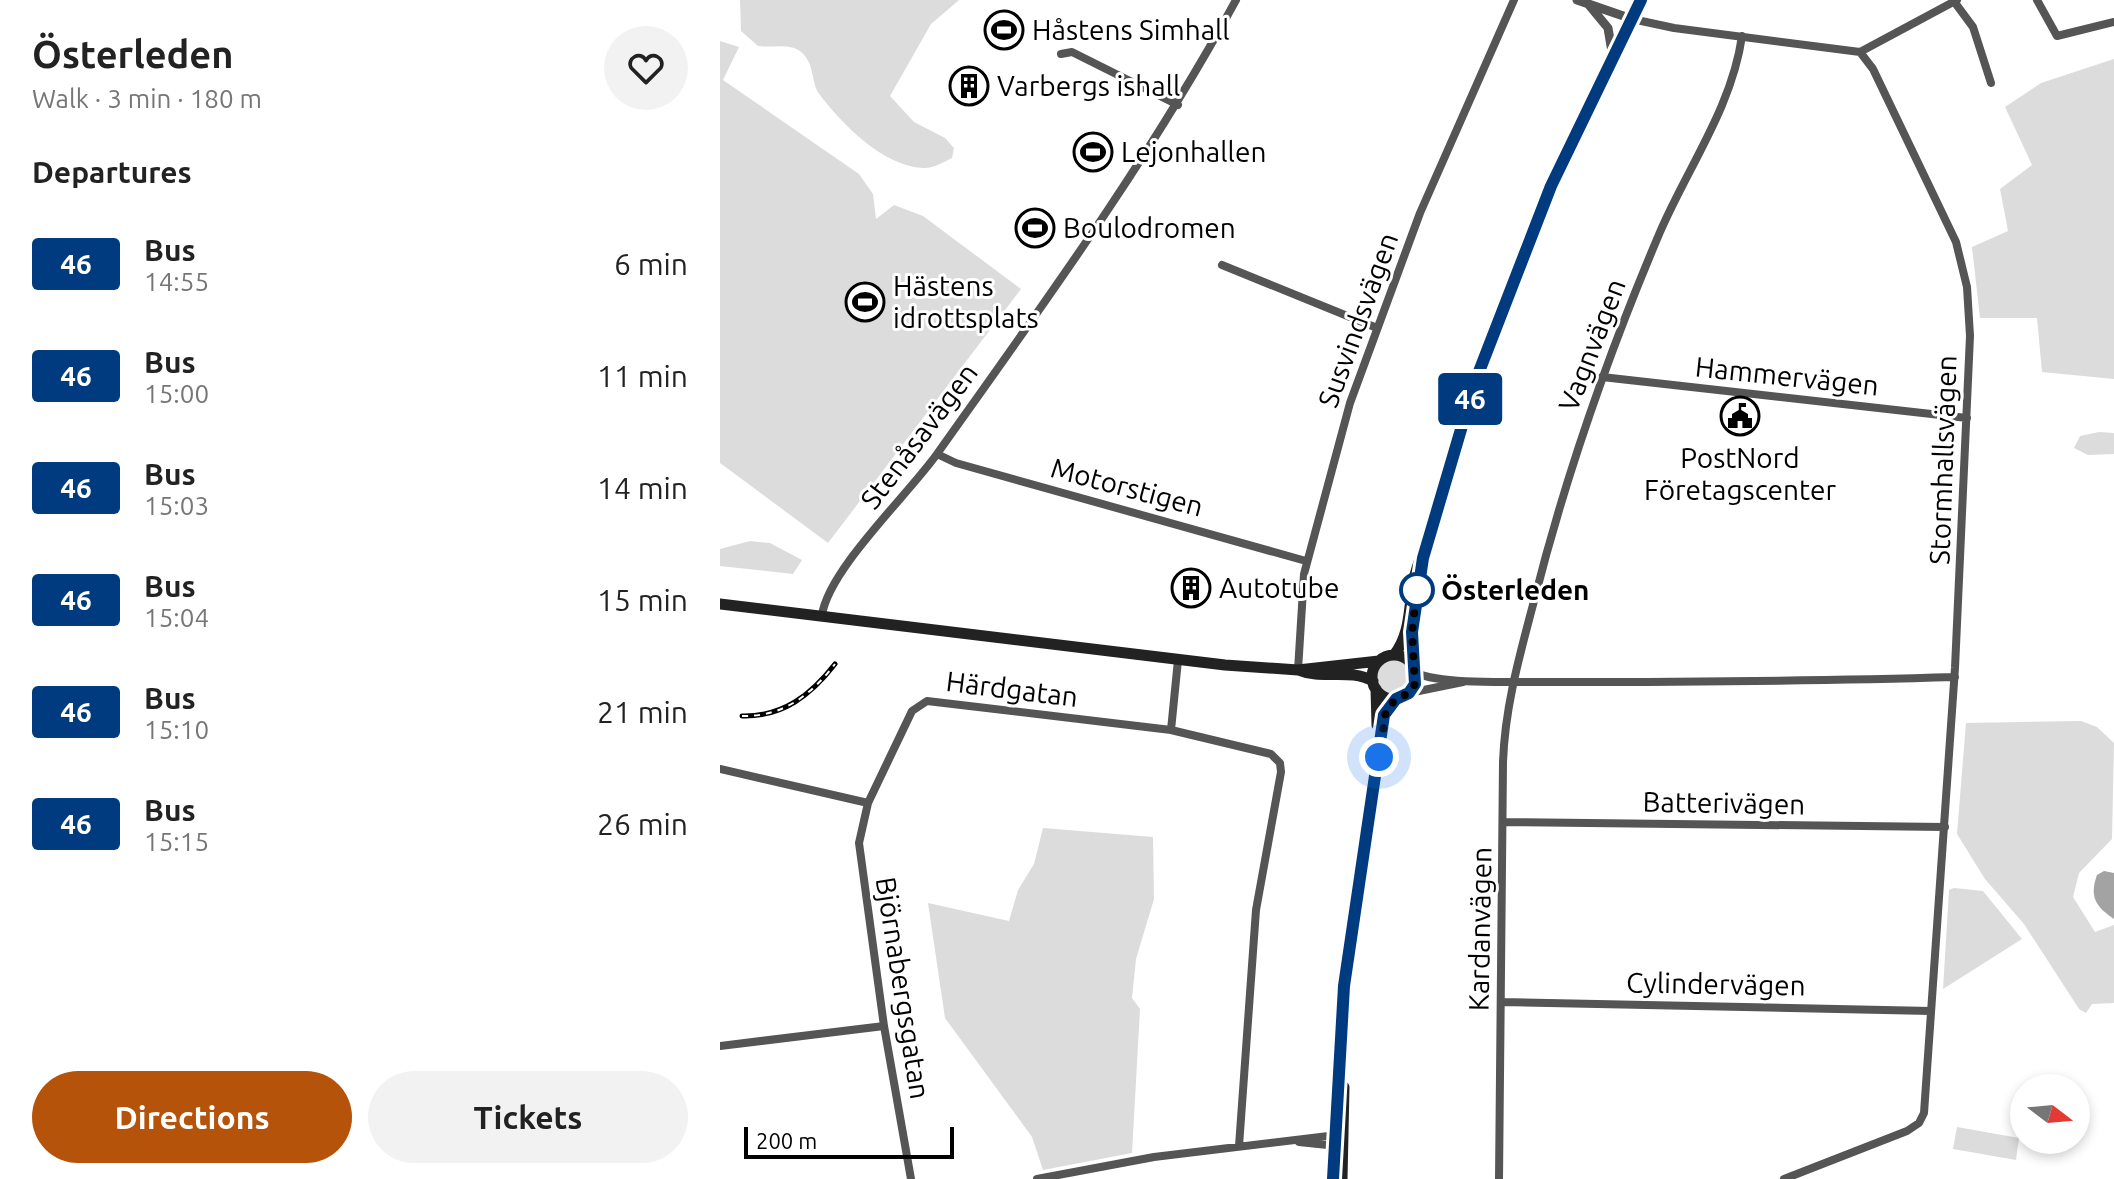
<!DOCTYPE html>
<html lang="en">
<head>
<meta charset="utf-8">
<style>
	:root { --surface:#fff; --page:#f2f2f2; --text:#222; --muted:#767676; --accent:#b45309 }
	body { margin:0; font-family:Ubuntu,sans-serif; background:var(--page); color:var(--text); height:100vh; display:flex; flex-direction:column; font-size:30px; white-space:nowrap }
	* { box-sizing:border-box; margin:0 }
	p { font-size:26px; color:var(--muted) }
	.icon { flex:none; width:44px; height:44px; fill:none; stroke:currentColor; stroke-width:2; stroke-linecap:round; stroke-linejoin:round }
	.map { position:relative; flex:1; overflow:hidden }
	.drawer { display:flex; flex-direction:column; background:var(--surface); width:720px }
	.drawer>* { flex:none }
	.badge { padding:0 16px; border-radius:6px; font-size:28px; line-height:52px }
	.needle { width:52px; rotate:106deg }
	.buttons { position:absolute; left:1290px; top:1074px; display:grid; gap:16px }
	.buttons a { display:grid; place-items:center; width:80px; height:80px; border-radius:50%; background:var(--surface); box-shadow:0 4px 12px #0003; font-size:40px }
	.scale { position:absolute; left:24px; bottom:20px; width:210px; box-sizing:border-box; padding-left:8px; border:4px solid #000; border-top:0; font-size:22px; line-height:28px; white-space:nowrap; color:#000; -webkit-text-stroke:6px #fff; paint-order:stroke }
	.you { position:absolute; width:40px; height:40px; margin:-20px; border:6px solid #fff; border-radius:50%; background:#1a73e8; box-shadow:0 0 0 12px #1a73e833 }
	.map>.badge { position:absolute; translate:-50% -50%; box-shadow:0 0 0 4px #fff }
	h2 { padding:0 32px; font-size:30px; line-height:72px }
	.round { display:grid; place-items:center; flex:none; width:84px; height:84px; border-radius:42px; background:var(--page) }
	.headline { display:flex; align-items:center; justify-content:space-between; height:136px; padding:0 32px }
	h1 { font-size:38px; font-weight:700; line-height:60px }
	.action { display:flex; gap:16px; margin-top:auto; padding:16px 32px }
	.action a { flex:1; height:92px; border-radius:48px; background:var(--accent); color:#fff; font-size:32px; font-weight:700; line-height:92px; text-align:center }
	.action a+a { background:var(--page); color:var(--text) }
	ul { padding:0; list-style:none }
	li { display:flex; align-items:center; gap:24px; height:112px; padding:0 32px }
	li div { flex:1 }
	li b { display:block; font-size:30px }
	li em { font-style:normal }
	li .badge { min-width:88px; font-weight:700; text-align:center }
	main { display:flex; flex:1; min-height:0 }
	.map>svg:first-child { display:block }
	.green { fill:#dcdcdc }
	.water { fill:#a3a3a3 }
	.lines { fill:none; stroke-linecap:round; stroke-linejoin:round }
	.minor { stroke:#555; stroke-width:8 }
	.tertiary { stroke:#555; stroke-width:9 }
	.secondary { stroke:#222; stroke-width:11 }
	.rail-casing { stroke:#000; stroke-width:5 }
	.rail { stroke:#fff; stroke-width:2; stroke-dasharray:6; stroke-linecap:butt }
	.line-casing { stroke:#fff; stroke-width:18 }
	.line { stroke:#003b80; stroke-width:12 }
	.walk { stroke:#000; stroke-width:8; stroke-dasharray:0 14.4 }
	.stop-dot { fill:#fff; stroke:#003b80; stroke-width:4 }
	.labels { text-anchor:middle; stroke-width:6; stroke-linejoin:round; paint-order:stroke }
	.poi-label { font-size:28px; fill:#000; stroke:#fff; text-anchor:start }
	.street-label { font-size:28px; fill:#000; stroke:#fff }
	.stop-label { font-size:28px; font-weight:bold; fill:#000; stroke:#fff; text-anchor:start }
</style>
</head>
<body>
<main>
<section class="drawer">
<div class="headline"><div><h1>Österleden</h1><p>Walk · 3 min · 180 m</p></div><a class="round"><svg class="icon" aria-label="heart" viewBox="0 0 24 24"><path d="M12 20l-8-8c-3-5 5-10 8-4 3-6 11-1 8 4z"/></svg></a></div>
<h2>Departures</h2>
<ul>
<li><span class="badge" style="background:#003b80;color:#fff">46</span><div><b>Bus</b><p>14:55</p></div><em>6 min</em></li>
<li><span class="badge" style="background:#003b80;color:#fff">46</span><div><b>Bus</b><p>15:00</p></div><em>11 min</em></li>
<li><span class="badge" style="background:#003b80;color:#fff">46</span><div><b>Bus</b><p>15:03</p></div><em>14 min</em></li>
<li><span class="badge" style="background:#003b80;color:#fff">46</span><div><b>Bus</b><p>15:04</p></div><em>15 min</em></li>
<li><span class="badge" style="background:#003b80;color:#fff">46</span><div><b>Bus</b><p>15:10</p></div><em>21 min</em></li>
<li><span class="badge" style="background:#003b80;color:#fff">46</span><div><b>Bus</b><p>15:15</p></div><em>26 min</em></li>
</ul>
<div class="action"><a>Directions</a><a>Tickets</a></div>
</section>
<div class="map">
<svg width="1394" height="1179" viewBox="0 0 1394 1179">
	<rect width="100%" height="100%" fill="#fff"/>
	<!-- green -->
	<path class="green" d="M20,0h219l-28,24 -41,72 24,26 31,16 9,10 -2,10c-8,4 -20,11 -29,10 -40,-2 -80,-43 -103,-73 -10,-13 -4,-31 -20,-44 -11,-8 -29,-3 -42,-5l-17,-15z
		M0,41l19,6 -16,33 136,94 14,20 3,25 18,-14 29,11 98,73 -193,254 -108,-80z
		M1394,59v320l-72,-7 -5,-54h-57l-8,-71 36,-16 -8,-42 32,-24 -27,-58 36,-24z
		M1379,432l15,1v21l-26,1 -14,-7 6,-12z
		M30,541l20,2 32,17 -9,14 -73,-8v-17z
		M656 677a18 18 0 1 1 36 0a18 18 0 1 1-36 0Z
		M1361,721l16,6 17,16 -2,96 -33,34 -6,24 22,35 19,-7v78l-22,1 -6,9 -7,-4 -55,-85 -39,-45 -28,-45 9,-111z
		M323,828l110,9 1,62 -18,60 -4,39 8,11 -8,144 -89,17 -11,-33 -87,-119 -17,-115 81,18 9,-31 16,-26z
		M1234,888l29,3 39,48 -79,50 6,-99z
		M1237,1127l62,11 -3,22 -63,-11z"/>
	<!-- water -->
	<path class="water" d="M1384,871l10,2v46c-18,-12 -25,-22 -17,-44z"/>
	<g class="lines">
		<!-- minor -->
		<path class="minor" d="M1233,0l20,27 18,56
			M1317,0l20,36 57,-14
			M912,19l42,9 186,24 13,17 83,173 11,45 3,49 -15,332 -31,445 -5,10 -12,8 -123,48
			M1140,52l97,-52
			M341,54l11,-2 106,53
			M502,265l155,63
			M882,377l365,41
			M217,454l19,9 350,98
			M102,615c7,-46 85,-119 115,-161 105,-148 212,-294 299,-454
			M578,670l6,-96 46,-171 70,-190 94,-213
			M696,673c29,13 109,8 144,9 132,0 263,-1 395,-5
			M689,693l54,-11
			M451,730l7,-70
			M0,769l148,34 44,-92 15,-10 244,29 100,24 9,9 1,9 -25,138 -17,236
			M148,803l-9,40 25,183 27,153
			M783,822l442,5
			M781,1002l430,9
			M0,1046l164,-20
			M579,1142l38,4
			M317,1179l117,-22 183,-22
			M779,1179l4,-417c2,-56 17,-108 31,-161 32,-127 75,-249 126,-369 28,-65 72,-125 82,-196"/>
		<!-- tertiary -->
		<path class="tertiary" d="M857,0l55,19
			M869,5l19,23 5,30"/>
		<!-- secondary -->
		<path class="secondary" d="M0,604l505,61 73,5 81,-9
			M692,629l1,36
			M674,655c20,-25 13,-58 23,-87 22,-61 38,-123 58,-185 43,-133 105,-257 166,-383
			M652 677a22 22 0 1 1 44 0a22 22 0 1 1-44 0Z
			M578,670c24,10 52,-2 75,11
			M656,689l1,36
			M613,1179c3,-157 29,-310 51,-464l12,-16
			M622,1179l2,-92"/>
		<!-- rail casing -->
		<g class="rail-casing">
			<path id="rail" d="M22,716c41,1 69,-21 93,-52"/>
		</g>
		<!-- rail -->
		<use href="#rail" class="rail"/>
	</g>
	<g class="lines">
		<!-- line casing -->
		<g class="line-casing">
			<path id="line" d="M613,1179l11,-193 40,-271 12,-16 13,-6 6,-9 -3,-52 11,-74 52,-176 76,-196 90,-186"/>
		</g>
		<!-- line -->
		<use href="#line" class="line"/>
		<!-- walk -->
		<path class="walk" d="M659,757l7,-47 10,-11 13,-6 6,-9 -3,-52 5,-42"/>
	</g>
	<!-- icons -->
	<defs>
		<g id="stadium-ring" transform="scale(2)"><circle r="9.5" fill="#fff" stroke="#000" stroke-width="1.5"/><path d="M0-5a6.5 5 0 1 0 0 10a6.5 5 0 1 0 0-10ZM-3.5-1.8h7v3.6h-7Z" fill="#000"/></g>
		<g id="building-ring" transform="scale(2)"><circle r="9.5" fill="#fff" stroke="#000" stroke-width="1.5"/><path d="M-4-6H4V6H1V3H-1V6H-4ZM-2.5-4.3h1.7v1.8h-1.7ZM.8-4.3h1.7v1.8H.8ZM-2.5-1h1.7V.8h-1.7ZM.8-1h1.7V.8H.8Z" fill="#000"/></g>
		<g id="civic-ring" transform="scale(2)"><circle r="9.5" fill="#fff" stroke="#000" stroke-width="1.5"/><path d="M-.6-6.5H3V-4.5H.6V-3L4-1V1h2V6H-6V1h2V-1L-.6-3ZM-1.2 2.5V6h2.4V2.5Z" fill="#000"/></g>
	</defs>
	<g fill-rule="evenodd">
		<use href="#stadium-ring" x="284" y="30"/>
		<use href="#building-ring" x="249" y="86"/>
		<use href="#stadium-ring" x="373" y="152"/>
		<use href="#stadium-ring" x="315" y="228"/>
		<use href="#stadium-ring" x="145" y="302"/>
		<use href="#civic-ring" x="1020" y="416"/>
		<use href="#building-ring" x="471" y="588"/>
	</g>
	<!-- markers -->
	<circle class="stop-dot" cx="697" cy="590" r="16"/>
	<g class="labels">
		<!-- poi labels -->
		<g class="poi-label">
			<text x="312" y="40">Håstens Simhall</text>
			<text x="277" y="96">Varbergs ishall</text>
			<text x="401" y="162">Lejonhallen</text>
			<text x="343" y="238">Boulodromen</text>
			<text x="173" y="296">Hästens<tspan x="173" dy="32">idrottsplats</tspan></text>
			<text x="1020" y="468" text-anchor="middle">PostNord<tspan x="1020" dy="32">Företagscenter</tspan></text>
			<text x="499" y="598">Autotube</text>
		</g>
		<!-- street labels -->
		<g class="street-label">
			<text transform="translate(638 320) rotate(-70)" y="10">Susvindsvägen</text>
			<text transform="translate(872 345) rotate(-69)" y="10">Vagnvägen</text>
			<text transform="translate(1067 376) rotate(6)" y="10">Hammervägen</text>
			<text transform="translate(199 436) rotate(-53)" y="10">Stenåsavägen</text>
			<text transform="translate(1223 460) rotate(-88)" y="10">Stormhallsvägen</text>
			<text transform="translate(407 487) rotate(15)" y="10">Motorstigen</text>
			<text transform="translate(292 689) rotate(7)" y="10">Härdgatan</text>
			<text transform="translate(1004 803) rotate(1)" y="10">Batterivägen</text>
			<text transform="translate(760 929) rotate(-89)" y="10">Kardanvägen</text>
			<text transform="translate(996 984) rotate(1)" y="10">Cylindervägen</text>
			<text transform="translate(183 988) rotate(81)" y="10">Björnabergsgatan</text>
		</g>
		<!-- stop labels -->
		<g class="stop-label">
			<text x="721" y="600">Österleden</text>
		</g>
	</g>
</svg>
<div class="buttons">
<a><svg class="needle" viewBox="-14 -14 28 28"><path d="M0-13l5 13h-10z" fill="#e53935"/><path d="M0 13l5-13h-10z" fill="#767676"/></svg></a>
</div>
<div class="scale">200 m</div>
<div class="you" style="left:659px;top:757px"></div>
<b class="badge" style="left:750px;top:399px;background:#003b80;color:#fff">46</b>
</div>
</main>
</body>
</html>
